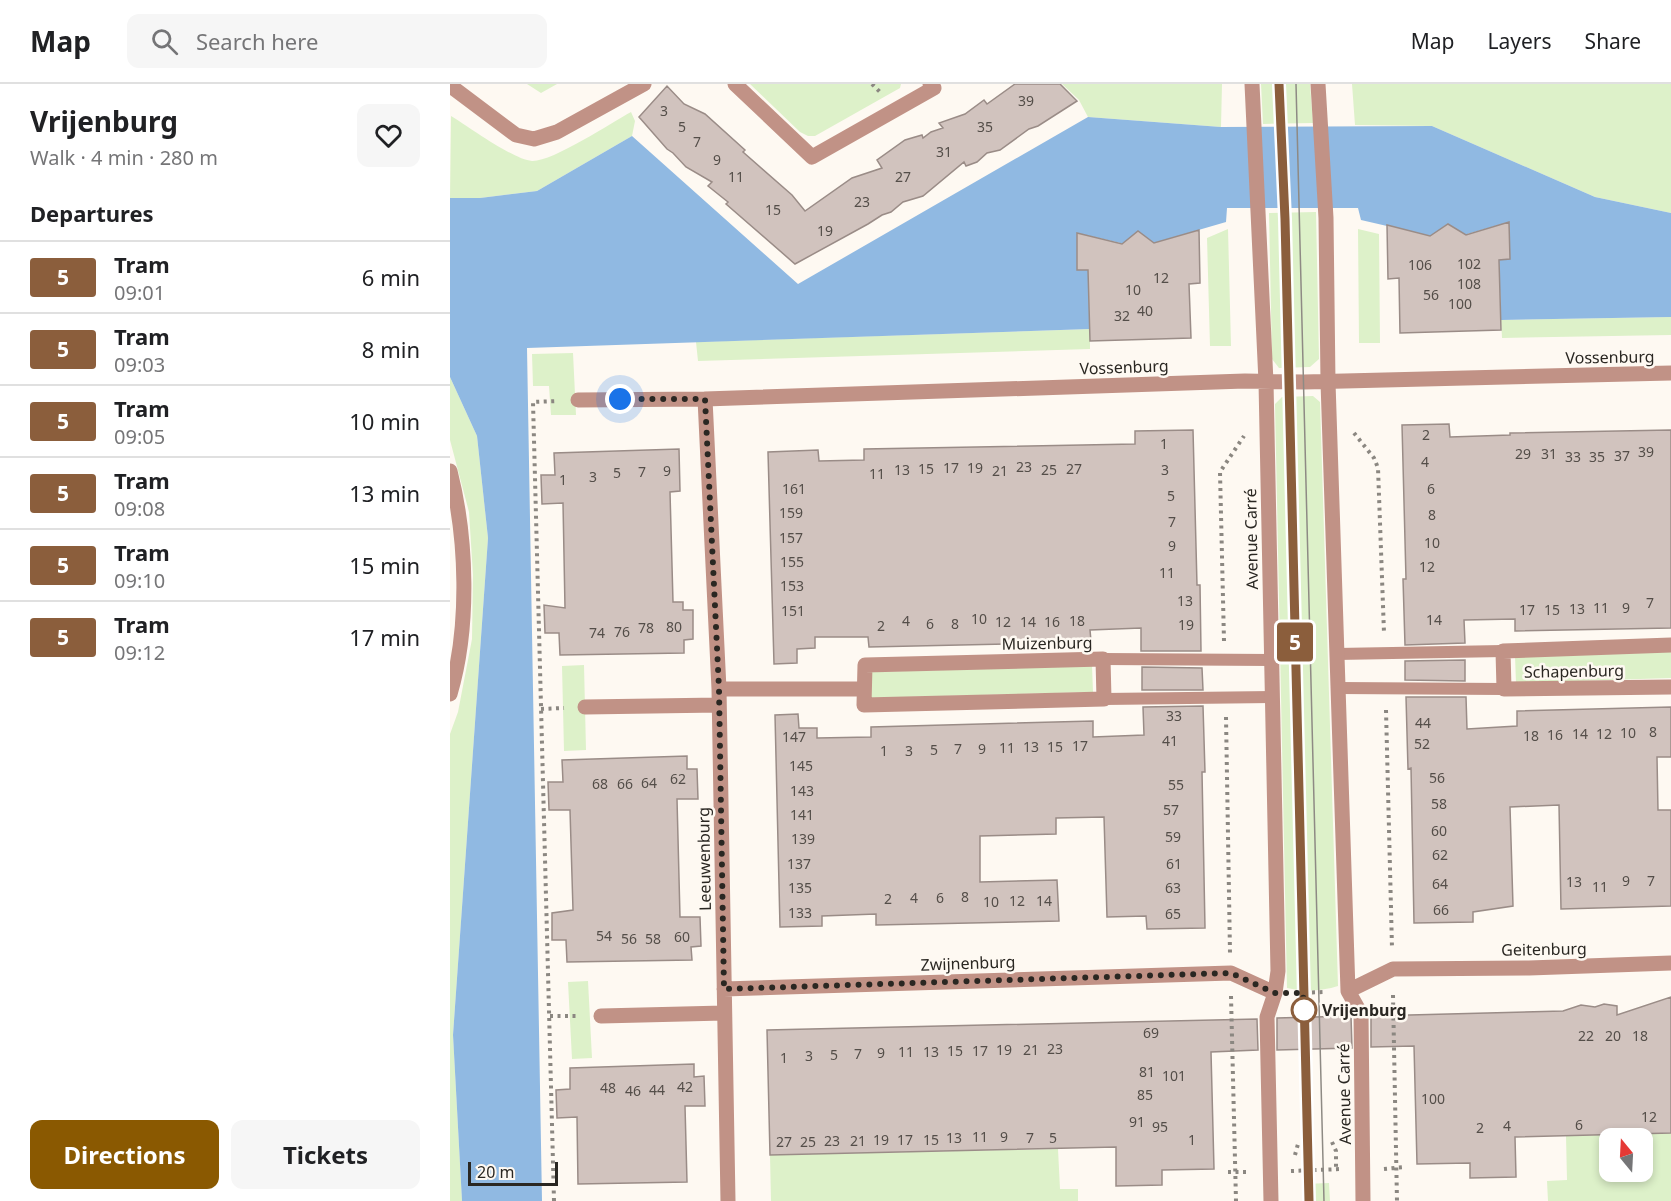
<!DOCTYPE html>
<html lang="en">
<head>
<meta charset="utf-8">
<style>
	:root { --surface:#fff; --page:#f6f6f6; --text:#202124; --muted:#757577; --line:#e0e0e0; --accent:#8a5901 }
	body { margin:0; font-family:"Noto Sans",sans-serif; background:var(--page); color:var(--text); height:100vh; display:flex; flex-direction:column; font-size:22px; white-space:nowrap }
	* { box-sizing:border-box; margin:0 }
	p { font-size:20px; color:var(--muted) }
	.icon { flex:none; width:33px; height:33px; fill:none; stroke:currentColor; stroke-width:2; stroke-linecap:round; stroke-linejoin:round }
	.map { position:relative; flex:1; overflow:hidden }
	.panel { display:flex; flex-direction:column; background:var(--surface); width:450px }
	.panel>* { flex:none }
	.badge { padding:0 12px; border-radius:4px; font-size:21px; line-height:39px }
	.needle { width:39px; rotate:342deg }
	.buttons { position:absolute; left:1149px; top:1044px; display:grid; gap:12px }
	.buttons a { display:grid; place-items:center; width:54px; height:54px; border-radius:12px; background:var(--surface); box-shadow:0 3px 9px #0003; font-size:30px }
	.scale { position:absolute; left:18px; bottom:15px; width:90px; box-sizing:border-box; padding-left:6px; border:3px solid #2a2722; border-top:0; font-size:16px; line-height:21px; white-space:nowrap; color:#2a2722; -webkit-text-stroke:4px #fef9f2; paint-order:stroke }
	.you { position:absolute; width:30px; height:30px; margin:-15px; border:4px solid #fff; border-radius:50%; background:#1a73e8; box-shadow:0 0 0 9px #1a73e833 }
	.map>.badge { position:absolute; translate:-50% -50%; box-shadow:0 0 0 3px #fff }
	h2 { padding:0 30px; font-size:22px; line-height:54px }
	.round { display:grid; place-items:center; flex:none; width:63px; height:63px; border-radius:12px; background:var(--page) }
	.summary { display:flex; align-items:center; justify-content:space-between; height:102px; padding:0 30px }
	h1 { font-size:28px; font-weight:700; line-height:45px }
	.cta { display:flex; gap:12px; margin-top:auto; padding:12px 30px }
	.cta a { flex:1; height:69px; border-radius:12px; background:var(--accent); color:#fff; font-size:24px; font-weight:700; line-height:69px; text-align:center }
	.cta a+a { background:var(--page); color:var(--text) }
	ul { padding:0; list-style:none }
	li { display:flex; align-items:center; gap:18px; height:72px; padding:0 30px; border-top:2px solid var(--line) }
	li div { flex:1 }
	li b { display:block; font-size:22px }
	li em { font-style:normal }
	li .badge { min-width:66px; font-weight:700; text-align:center }
	header { display:flex; align-items:center; gap:36px; box-sizing:border-box; height:84px; padding:0 30px; background:var(--surface); border-bottom:2px solid var(--line) }
	header strong { font-size:28px }
	nav { display:flex; gap:33px; margin-inline-start:auto; font-size:21px }
	.search { width:420px; height:54px; background:var(--page); display:flex; align-items:center; gap:15px; box-sizing:border-box; padding:0 21px; border-radius:12px; color:var(--muted); font-size:22px }
	main { display:flex; flex:1; min-height:0 }
	.map>svg:first-child { display:block }
	.green { fill:#ddf1c9; fill-rule:evenodd }
	.water { fill:#90b9e2 }
	.building { fill:#d1c3be; stroke:#9a8c87; stroke-width:1.5 }
	.lines { fill:none; stroke-linecap:round; stroke-linejoin:round }
	.path { stroke:#8b8781; stroke-width:4; stroke-dasharray:3 4.5; stroke-linecap:butt }
	.lane { stroke:#c19286; stroke-width:12 }
	.street { stroke:#c19286; stroke-width:15 }
	.tram { stroke:#8e8a84; stroke-width:1.5 }
	.line-casing { stroke:#fff; stroke-width:14 }
	.line { stroke:#8b5e3c; stroke-width:9 }
	.walk { stroke:#2a2722; stroke-width:6; stroke-dasharray:0 10.8 }
	.stop-dot { fill:#fff; stroke:#8b5e3c; stroke-width:3 }
	.labels { text-anchor:middle; stroke-width:5; stroke-linejoin:round; paint-order:stroke }
	.number-label { font-size:14px; fill:#544e49 }
	.street-label { font-size:16px; fill:#2a2722; stroke:#fef9f2 }
	.stop-label { font-size:16px; font-weight:bold; fill:#2a2722; stroke:#fef9f2; text-anchor:start }
</style>
</head>
<body>
<header>
<strong>Map</strong>
<div class="search"><svg class="icon" aria-label="search" viewBox="0 0 24 24"><circle cx="10" cy="10" r="6"/><path d="M15 15l6 6"/></svg>Search here</div>
<nav><a>Map</a><a>Layers</a><a>Share</a></nav>
</header>
<main>
<section class="panel">
<div class="summary"><div><h1>Vrijenburg</h1><p>Walk · 4 min · 280 m</p></div><a class="round"><svg class="icon" aria-label="heart" viewBox="0 0 24 24"><path d="M12 20l-8-8c-3-5 5-10 8-4 3-6 11-1 8 4z"/></svg></a></div>
<h2>Departures</h2>
<ul>
<li><span class="badge" style="background:#8b5e3c;color:#fff">5</span><div><b>Tram</b><p>09:01</p></div><em>6 min</em></li>
<li><span class="badge" style="background:#8b5e3c;color:#fff">5</span><div><b>Tram</b><p>09:03</p></div><em>8 min</em></li>
<li><span class="badge" style="background:#8b5e3c;color:#fff">5</span><div><b>Tram</b><p>09:05</p></div><em>10 min</em></li>
<li><span class="badge" style="background:#8b5e3c;color:#fff">5</span><div><b>Tram</b><p>09:08</p></div><em>13 min</em></li>
<li><span class="badge" style="background:#8b5e3c;color:#fff">5</span><div><b>Tram</b><p>09:10</p></div><em>15 min</em></li>
<li><span class="badge" style="background:#8b5e3c;color:#fff">5</span><div><b>Tram</b><p>09:12</p></div><em>17 min</em></li>
</ul>
<div class="cta"><a>Directions</a><a>Tickets</a></div>
</section>
<div class="map">
<svg width="1221" height="1117" viewBox="0 0 1221 1117">
	<rect width="100%" height="100%" fill="#fef9f2"/>
	<!-- green -->
	<path class="green" d="M77,0h30l-16,9z
		M300,0h151l-1,4 -85,48h-7l-8,-4z
		M612,0h160l-1,43 -133,-10 -9,-17z
		M811,0h49l3,39 -50,1z
		M902,0h319v129l-76,-16 -163,-71 -77,-1z
		M181,28l4,9 -3,15 -95,55 -57,7h-30l1,-82c18,11 63,44 81,45 20,1 79,-38 99,-49z
		M866,128l3,147 -9,8 -31,1 -7,-9 -3,-146z
		M778,145l3,117h-21l-3,-108z
		M908,145l21,5 1,109h-21z
		M1221,233v18l-169,3 -1,-18z
		M640,245v20l-392,12 -2,-19z
		M123,269l3,62h-25l-2,-29h-16l-1,-32z
		M0,293l27,59 11,102 -35,497 9,166h-12v-467l8,-22 14,-73 1,-64 -4,-63 -19,-72z
		M863,312l7,6 18,584c-15,5 -35,6 -51,2l-12,-584 7,-7z
		M1221,567v27l-155,5 -1,-27z
		M134,581l2,85 -22,1 -2,-85z
		M642,582l1,26 -223,6 -1,-26z
		M138,897l4,77 -20,1 -4,-77z
		M1221,1049v68h-123l-1,-20 20,-1 -1,-44zM1160,1054h32v34h-32z
		M608,1065l2,40h18v12h-307l-1,-46z
		M879,1099l1,18h-27v-17z"/>
	<!-- water -->
	<path class="water" d="M638,33l133,10 211,-1 163,71 76,16v104l-170,3 -2,-61h11l-1,-37 -52,15 -4,-10 -7,-2 -3,2 -4,11 -78,-18 -3,-12h-131l-1,14 -79,23 -7,-12 -7,2 -4,10 -52,-12v37h11l2,59 -563,19 15,853h-80l-9,-166 35,-497 -11,-102 -27,-59v-179h30l57,-7 95,-55 166,148z"/>
	<!-- building -->
	<path class="building" d="M565,0h45l17,17 -39,25 -9,3 -29,21 -13,3 -10,9 -11,4 -2,-4 -41,34 -20,6 -12,10 -9,3 -14,9 -73,40 -69,-60 2,-2 -20,-16 4,-4 -26,-15 -13,-14 -6,-4 -28,-32 28,-31 17,18 21,10 40,36 -2,2 49,43 13,16 47,-33 30,-10 -5,-8 28,-20 17,-5 1,3 8,-6 12,-4 -4,-5 26,-9 19,-14 3,4z
		M1059,138l1,37 -11,1 2,70 -101,3 -1,-55 -11,1 -1,-54 43,11 18,-12 18,11z
		M749,146l1,53 -11,1 2,54 -101,3 -2,-71h-11v-37l45,11 16,-13 16,12z
		M999,340l1,13 60,-2v-2l161,-3v198l-156,3v-12l-51,1 1,23 -60,2 -2,-66h3l-4,-154z
		M743,346l4,155h3l1,66h-60v-23l-51,2 1,11 -32,2 -190,4 -1,-10h-53v11l-18,1v14l-23,1 -6,-212 50,-2 1,11 45,-1v-11l271,-5v-13z
		M229,365l1,42 -10,1 3,110h10v8h10v29l-9,1v13l-124,2 -1,-22h-14l-1,-28 21,3 -2,-105 -21,1 -1,-29h14l-1,-22z
		M1015,576v21l-60,-1v-19z
		M692,583l60,1 1,22h-61z
		M956,613h60l1,32 50,-3v-15l154,-4v50h-14l1,53h13v96l-110,3 -2,-104 -49,2 3,99 -40,6v10l-59,1 -3,-155 -3,1z
		M753,622l2,66h-3l3,156 -58,1 -1,-13 -39,1 -3,-100 -48,1v16l-76,2v46l77,-2 2,41 -183,4v-11l-54,2v10l-42,1 -5,-212 23,-1 1,14h18v10l54,-1v-10l222,-6v16l51,-2 -1,-28z
		M237,672v13h10l1,30h-21l3,118h20l1,29 -10,1 1,13 -125,2 -1,-22h-14v-27l21,-3 -3,-100h-21l-1,-28h15l-1,-22z
		M1221,913v136l-156,4 1,40 -46,1v-15l-53,1 -3,-118 -43,1v-31l192,-5 18,-6 14,2 9,-3 13,2v9z
		M901,932l1,32 -75,2v-32z
		M807,935l1,31 -47,2 3,117 -52,1v15l-46,1v-39l-346,8 -3,-125z
		M244,980v13l10,-1 1,30h-20l2,76 -109,2 -1,-67 -20,1 -1,-28 14,-1v-21z"/>
	<g class="lines">
		<!-- path -->
		<path class="path" d="M422,0l8,8
			M904,349l20,25 4,10 6,165
			M774,557l-4,-169 24,-36
			M91,625l23,-1
			M936,626l6,238
			M776,633l4,236
			M847,909l28,-1
			M943,911l4,206
			M781,912l5,205
			M100,932h29
			M882,1058l4,9v18
			M845,1071l3,-11
			M934,1085l20,-2
			M841,1087l50,-2
			M778,1088h20
			M104,1117l-21,-799 25,-1"/>
		<!-- lane -->
		<path class="lane" d="M887,570l166,-3
			M653,575l169,1
			M888,604l166,1
			M654,615l168,-2"/>
		<!-- street -->
		<path class="street" d="M285,0l77,73 122,-69 -4,-4
			M802,0l14,298 12,589 -3,22 -8,24 4,184
			M868,0l8,134 2,164 20,609 13,23 2,187
			M2,3l64,48 18,4 23,-7 87,-48
			M255,315l14,290 9,512
			M128,316l127,-1 540,-18 59,1 367,-9
			M0,387c17,67 20,156 0,223
			M1221,561l-168,6 1,38 167,-2
			M653,575l1,40 -240,6 1,-40z
			M269,605h145
			M135,623l134,-2
			M274,905l507,-16 44,20
			M898,907l45,-22 136,-1 142,-5
			M151,932l123,-3"/>
		<!-- tram -->
		<path class="tram" d="M829,0l6,135 24,982
			M846,0l28,1117"/>
	</g>
	<g class="lines">
		<!-- line casing -->
		<g class="line-casing">
			<path id="line" d="M829,0l6,135 24,982"/>
		</g>
		<!-- line -->
		<use href="#line" class="line"/>
		<!-- walk -->
		<path class="walk" d="M170,315h85l14,290 5,300 507,-16 44,20h28l1,17"/>
	</g>
	<!-- markers -->
	<circle class="stop-dot" cx="854" cy="926" r="12"/>
	<g class="labels">
		<!-- number labels -->
		<g class="number-label">
			<text x="576" y="22">39</text>
			<text x="214" y="32">3</text>
			<text x="232" y="48">5</text>
			<text x="535" y="48">35</text>
			<text x="247" y="63">7</text>
			<text x="494" y="73">31</text>
			<text x="267" y="81">9</text>
			<text x="286" y="98">11</text>
			<text x="453" y="98">27</text>
			<text x="412" y="123">23</text>
			<text x="323" y="131">15</text>
			<text x="375" y="152">19</text>
			<text x="1019" y="185">102</text>
			<text x="970" y="186">106</text>
			<text x="711" y="199">12</text>
			<text x="1019" y="205">108</text>
			<text x="683" y="211">10</text>
			<text x="981" y="216">56</text>
			<text x="1010" y="225">100</text>
			<text x="695" y="232">40</text>
			<text x="672" y="237">32</text>
			<text x="976" y="356">2</text>
			<text x="714" y="365">1</text>
			<text x="1196" y="373">39</text>
			<text x="1073" y="375">29</text>
			<text x="1099" y="375">31</text>
			<text x="1172" y="377">37</text>
			<text x="1123" y="378">33</text>
			<text x="1147" y="378">35</text>
			<text x="975" y="383">4</text>
			<text x="574" y="388">23</text>
			<text x="501" y="389">17</text>
			<text x="525" y="389">19</text>
			<text x="476" y="390">15</text>
			<text x="624" y="390">27</text>
			<text x="452" y="391">13</text>
			<text x="599" y="391">25</text>
			<text x="715" y="391">3</text>
			<text x="217" y="392">9</text>
			<text x="550" y="392">21</text>
			<text x="192" y="393">7</text>
			<text x="167" y="394">5</text>
			<text x="427" y="395">11</text>
			<text x="143" y="398">3</text>
			<text x="113" y="401">1</text>
			<text x="344" y="410">161</text>
			<text x="981" y="410">6</text>
			<text x="721" y="417">5</text>
			<text x="341" y="434">159</text>
			<text x="982" y="436">8</text>
			<text x="722" y="443">7</text>
			<text x="341" y="459">157</text>
			<text x="982" y="464">10</text>
			<text x="722" y="467">9</text>
			<text x="342" y="483">155</text>
			<text x="977" y="488">12</text>
			<text x="717" y="494">11</text>
			<text x="342" y="507">153</text>
			<text x="735" y="522">13</text>
			<text x="1200" y="524">7</text>
			<text x="1151" y="529">11</text>
			<text x="1176" y="529">9</text>
			<text x="1127" y="530">13</text>
			<text x="1077" y="531">17</text>
			<text x="1102" y="531">15</text>
			<text x="343" y="532">151</text>
			<text x="529" y="540">10</text>
			<text x="984" y="541">14</text>
			<text x="456" y="542">4</text>
			<text x="627" y="542">18</text>
			<text x="553" y="543">12</text>
			<text x="578" y="543">14</text>
			<text x="602" y="543">16</text>
			<text x="480" y="545">6</text>
			<text x="505" y="545">8</text>
			<text x="736" y="546">19</text>
			<text x="431" y="547">2</text>
			<text x="224" y="548">80</text>
			<text x="196" y="549">78</text>
			<text x="172" y="553">76</text>
			<text x="147" y="554">74</text>
			<text x="724" y="637">33</text>
			<text x="973" y="644">44</text>
			<text x="1203" y="653">8</text>
			<text x="1178" y="654">10</text>
			<text x="1130" y="655">14</text>
			<text x="1154" y="655">12</text>
			<text x="1105" y="656">16</text>
			<text x="1081" y="657">18</text>
			<text x="344" y="658">147</text>
			<text x="720" y="662">41</text>
			<text x="972" y="665">52</text>
			<text x="630" y="667">17</text>
			<text x="581" y="668">13</text>
			<text x="605" y="668">15</text>
			<text x="557" y="669">11</text>
			<text x="508" y="670">7</text>
			<text x="532" y="670">9</text>
			<text x="484" y="671">5</text>
			<text x="434" y="672">1</text>
			<text x="459" y="672">3</text>
			<text x="351" y="687">145</text>
			<text x="987" y="699">56</text>
			<text x="228" y="700">62</text>
			<text x="199" y="704">64</text>
			<text x="150" y="705">68</text>
			<text x="175" y="705">66</text>
			<text x="726" y="706">55</text>
			<text x="352" y="712">143</text>
			<text x="989" y="725">58</text>
			<text x="721" y="731">57</text>
			<text x="352" y="736">141</text>
			<text x="989" y="752">60</text>
			<text x="723" y="758">59</text>
			<text x="353" y="760">139</text>
			<text x="990" y="776">62</text>
			<text x="349" y="785">137</text>
			<text x="724" y="785">61</text>
			<text x="1176" y="802">9</text>
			<text x="1201" y="802">7</text>
			<text x="1124" y="803">13</text>
			<text x="990" y="805">64</text>
			<text x="1150" y="808">11</text>
			<text x="350" y="809">135</text>
			<text x="723" y="809">63</text>
			<text x="515" y="818">8</text>
			<text x="464" y="819">4</text>
			<text x="490" y="819">6</text>
			<text x="438" y="820">2</text>
			<text x="567" y="822">12</text>
			<text x="594" y="822">14</text>
			<text x="541" y="823">10</text>
			<text x="991" y="831">66</text>
			<text x="350" y="834">133</text>
			<text x="723" y="835">65</text>
			<text x="154" y="857">54</text>
			<text x="232" y="858">60</text>
			<text x="179" y="860">56</text>
			<text x="203" y="860">58</text>
			<text x="701" y="954">69</text>
			<text x="1136" y="957">22</text>
			<text x="1163" y="957">20</text>
			<text x="1190" y="957">18</text>
			<text x="605" y="970">23</text>
			<text x="554" y="971">19</text>
			<text x="581" y="971">21</text>
			<text x="505" y="972">15</text>
			<text x="530" y="972">17</text>
			<text x="456" y="973">11</text>
			<text x="481" y="973">13</text>
			<text x="431" y="974">9</text>
			<text x="408" y="975">7</text>
			<text x="384" y="976">5</text>
			<text x="359" y="977">3</text>
			<text x="334" y="979">1</text>
			<text x="697" y="993">81</text>
			<text x="724" y="997">101</text>
			<text x="235" y="1008">42</text>
			<text x="158" y="1009">48</text>
			<text x="207" y="1011">44</text>
			<text x="183" y="1012">46</text>
			<text x="695" y="1016">85</text>
			<text x="983" y="1020">100</text>
			<text x="1199" y="1038">12</text>
			<text x="687" y="1043">91</text>
			<text x="1129" y="1046">6</text>
			<text x="1057" y="1047">4</text>
			<text x="710" y="1048">95</text>
			<text x="1030" y="1049">2</text>
			<text x="530" y="1058">11</text>
			<text x="554" y="1058">9</text>
			<text x="504" y="1059">13</text>
			<text x="580" y="1059">7</text>
			<text x="603" y="1059">5</text>
			<text x="431" y="1061">19</text>
			<text x="455" y="1061">17</text>
			<text x="481" y="1061">15</text>
			<text x="742" y="1061">1</text>
			<text x="382" y="1062">23</text>
			<text x="408" y="1062">21</text>
			<text x="334" y="1063">27</text>
			<text x="358" y="1063">25</text>
		</g>
		<!-- street labels -->
		<g class="street-label">
			<text transform="translate(1160 273) rotate(-1)" y="6">Vossenburg</text>
			<text transform="translate(674 283) rotate(-2)" y="6">Vossenburg</text>
			<text transform="translate(801 455) rotate(-91)" y="6">Avenue Carré</text>
			<text transform="translate(597 559) rotate(-1)" y="6">Muizenburg</text>
			<text transform="translate(1124 587) rotate(-1)" y="6">Schapenburg</text>
			<text transform="translate(254 775) rotate(-91)" y="6">Leeuwenburg</text>
			<text transform="translate(1094 865) rotate(-1)" y="6">Geitenburg</text>
			<text transform="translate(518 879) rotate(-2)" y="6">Zwijnenburg</text>
			<text transform="translate(894 1010) rotate(-91)" y="6">Avenue Carré</text>
		</g>
		<!-- stop labels -->
		<g class="stop-label">
			<text x="872" y="932">Vrijenburg</text>
		</g>
	</g>
</svg>
<div class="buttons">
<a><svg class="needle" viewBox="-14 -14 28 28"><path d="M0-13l5 13h-10z" fill="#e53935"/><path d="M0 13l5-13h-10z" fill="#757577"/></svg></a>
</div>
<div class="scale">20 m</div>
<div class="you" style="left:170px;top:315px"></div>
<b class="badge" style="left:845px;top:558px;background:#8b5e3c;color:#fff">5</b>
</div>
</main>
</body>
</html>
